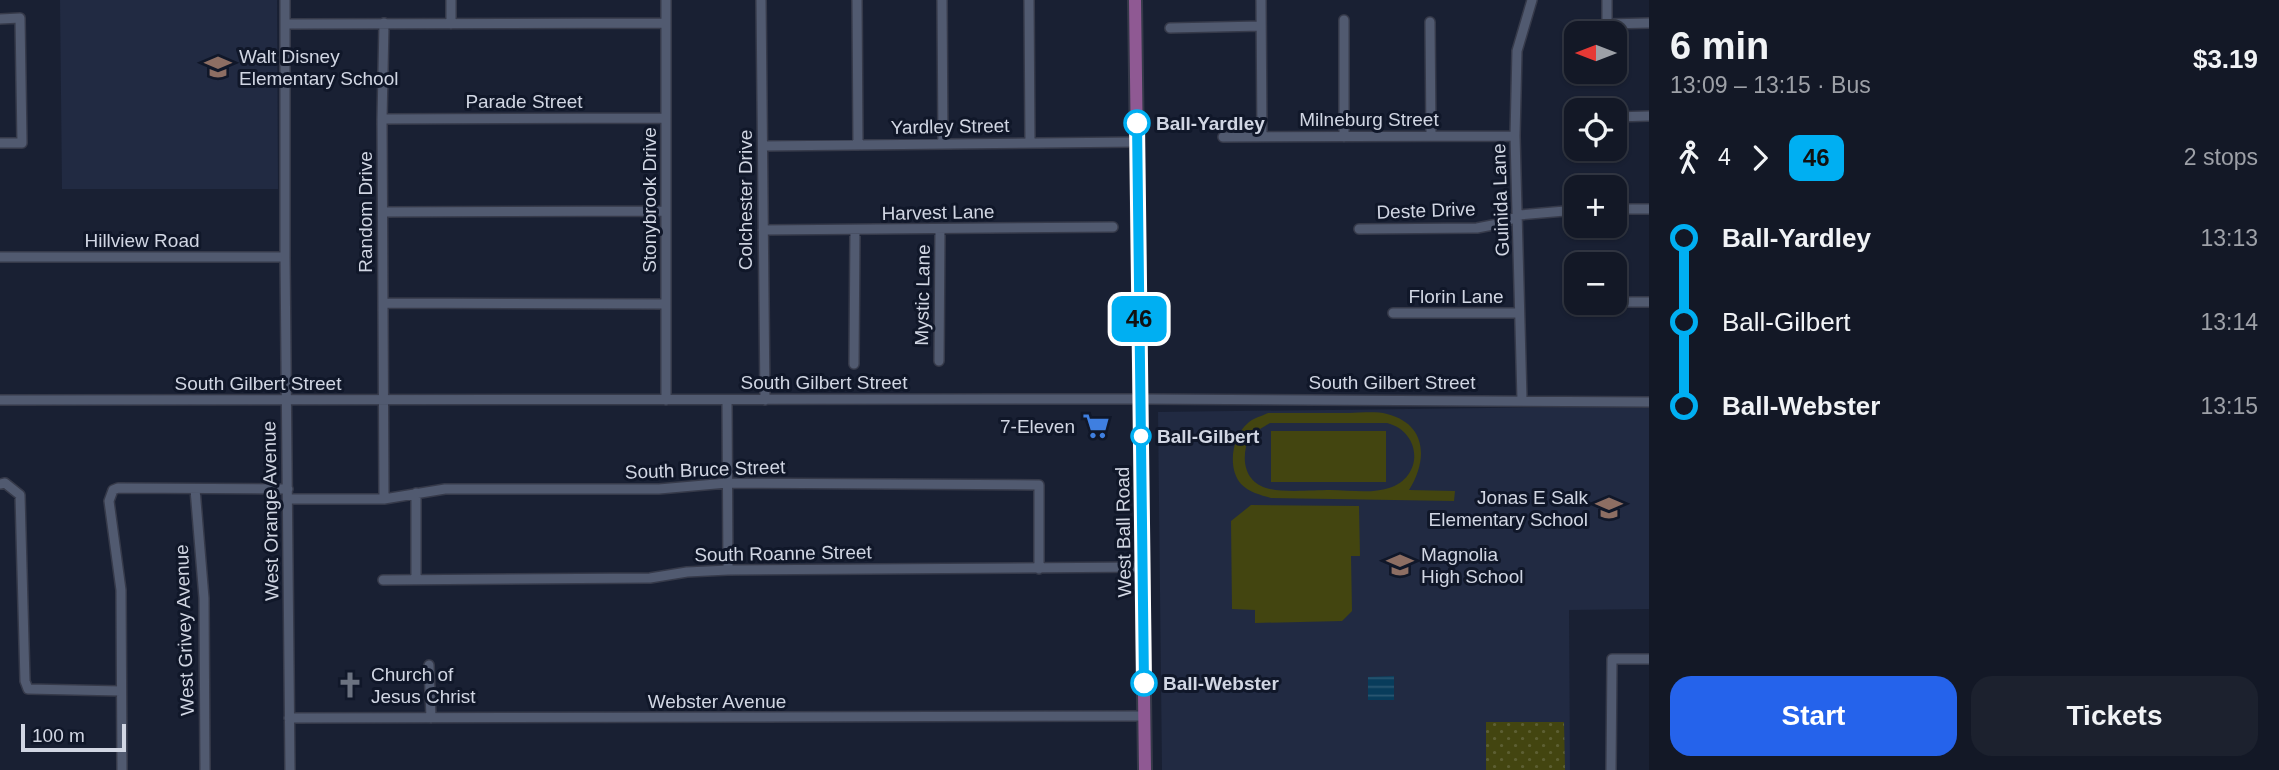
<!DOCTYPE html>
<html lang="en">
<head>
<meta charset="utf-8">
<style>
	:root { --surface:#131826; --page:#1c212e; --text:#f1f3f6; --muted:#9da0a7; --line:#323743; --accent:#2563eb }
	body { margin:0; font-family:Arial,sans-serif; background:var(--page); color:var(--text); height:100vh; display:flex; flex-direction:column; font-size:26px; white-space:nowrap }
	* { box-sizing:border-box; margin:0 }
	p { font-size:23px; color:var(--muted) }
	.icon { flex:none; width:38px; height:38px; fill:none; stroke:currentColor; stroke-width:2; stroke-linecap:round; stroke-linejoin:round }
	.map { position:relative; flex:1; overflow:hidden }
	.details { display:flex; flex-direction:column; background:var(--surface); width:630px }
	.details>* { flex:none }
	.badge { padding:0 14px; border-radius:10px; font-size:24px; line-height:46px }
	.needle { width:46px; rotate:270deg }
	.tools { position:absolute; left:1564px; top:21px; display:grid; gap:14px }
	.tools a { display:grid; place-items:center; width:63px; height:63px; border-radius:14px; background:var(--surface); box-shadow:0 2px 5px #0004,0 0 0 2px var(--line); font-size:35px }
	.scale { position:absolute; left:21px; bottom:18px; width:105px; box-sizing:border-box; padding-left:7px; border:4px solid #d1d6e3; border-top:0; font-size:19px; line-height:24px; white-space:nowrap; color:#d1d6e3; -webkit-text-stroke:5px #101729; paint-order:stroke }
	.map>.badge { position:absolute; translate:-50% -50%; box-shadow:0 0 0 4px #fff }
	.legs { display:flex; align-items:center; gap:10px; height:77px; padding:0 21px; font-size:23px }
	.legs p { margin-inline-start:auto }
	.summary { display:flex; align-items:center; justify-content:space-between; height:119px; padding:0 21px }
	h1 { font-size:38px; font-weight:600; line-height:52px }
	.primary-button { display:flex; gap:14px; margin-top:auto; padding:14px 21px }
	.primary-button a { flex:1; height:80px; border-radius:21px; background:var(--accent); color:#fff; font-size:28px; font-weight:600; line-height:80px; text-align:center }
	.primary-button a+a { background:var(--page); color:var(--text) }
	ul { padding:0 21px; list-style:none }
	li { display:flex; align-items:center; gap:24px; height:84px; font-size:26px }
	li i { display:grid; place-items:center; width:10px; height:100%; margin:0 9px; background:currentColor }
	li i::after { content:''; width:18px; height:18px; margin:-9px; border:5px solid; border-radius:50%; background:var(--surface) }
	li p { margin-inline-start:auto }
	li:first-child i { background:linear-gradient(#0000 50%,currentColor 0) }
	li:last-child i { background:linear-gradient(currentColor 50%,#0000 0) }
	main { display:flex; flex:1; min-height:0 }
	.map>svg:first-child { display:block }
	.built { fill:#212a42 }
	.park { fill:url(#park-dots) }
	.garden { fill:#434510; fill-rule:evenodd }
	.water { fill:url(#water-rules) }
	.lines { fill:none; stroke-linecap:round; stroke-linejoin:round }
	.minor-casing { stroke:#363a4a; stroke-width:12 }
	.major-casing { stroke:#363a4a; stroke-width:16 }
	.minor { stroke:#515a70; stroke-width:9 }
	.major { stroke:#8f5993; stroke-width:12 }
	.line-1-casing { stroke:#fff; stroke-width:16 }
	.line-1 { stroke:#00aff2; stroke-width:10 }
	.stop-1-dot { fill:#fff; stroke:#00aff2; stroke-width:3.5 }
	.labels { text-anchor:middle; stroke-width:6; stroke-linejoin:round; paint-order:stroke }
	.poi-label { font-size:19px; fill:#d1d6e3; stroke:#101729; text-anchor:start }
	.street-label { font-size:19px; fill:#d1d6e3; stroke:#101729 }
	.stop-label { font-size:19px; font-weight:bold; fill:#d1d6e3; stroke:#101729; text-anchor:start }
</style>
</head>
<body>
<main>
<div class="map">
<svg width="1649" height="770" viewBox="0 0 1649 770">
	<defs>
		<pattern id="park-dots" width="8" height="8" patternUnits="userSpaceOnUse" patternTransform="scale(1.75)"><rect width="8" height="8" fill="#434510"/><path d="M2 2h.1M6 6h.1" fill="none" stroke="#5d5f33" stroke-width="1.8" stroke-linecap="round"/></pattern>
		<pattern id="water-rules" width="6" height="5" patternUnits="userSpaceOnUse" patternTransform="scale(1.75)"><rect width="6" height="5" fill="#083c5b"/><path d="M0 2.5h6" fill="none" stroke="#2b5772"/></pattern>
	</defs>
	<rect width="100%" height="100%" fill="#192033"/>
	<!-- built -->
	<path class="built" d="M60,0h217l1,189h-216z
		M1568,407h81v202l-80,1 1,160h-408l-4,-358z"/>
	<!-- park -->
	<path class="park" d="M1486,722h78l1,48h-79z"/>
	<!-- garden -->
	<path class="garden" d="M1268,413c27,0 54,0 81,0 12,0 26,-2 38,1 40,10 41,46 22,76l46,1 -1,10 -183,-3c-11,-3 -22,-6 -30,-14 -14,-16 -9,-48 7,-61 5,-5 14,-7 20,-10zM1270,423h117c35,9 37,54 2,65 -17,6 -41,2 -59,2 -17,0 -48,3 -64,-2 -24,-8 -25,-33 -16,-53z
		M1271,431h115v51h-115z
		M1251,505l108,1 1,50h-9l1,55 -10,10 -87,2v-13l-23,-1 -1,-88z"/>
	<!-- water -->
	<path class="water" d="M1394,676v24h-26v-23z"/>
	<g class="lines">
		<!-- minor casing -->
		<g class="minor-casing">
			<path id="minor" d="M285,0v257l5,513
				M451,0v24
				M666,0v400
				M761,0l4,400
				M857,0l1,145
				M942,0l1,144
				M1029,0l1,143
				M1261,0l1,137
				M1607,0v24l42,-1
				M0,19l20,-1 2,125h-22
				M1344,20v117
				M1430,22l1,114
				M384,23l-2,96 2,380
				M285,24l381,-1
				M1170,28l91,-2
				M1615,117l34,-1
				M382,119l284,-1
				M1223,137l292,-1
				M763,146l374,-4
				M1615,209h34
				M383,212l283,-1
				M1359,229l118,-1 26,-5 16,-8 58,-5
				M763,230l350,-3
				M0,257h285
				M1615,302h34
				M383,303l283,1
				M1393,313h126
				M939,361l1,-132
				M854,364l1,-134
				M0,400l1141,-1 508,3
				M727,400l1,170
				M1522,400l-7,-264 2,-85 15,-51
				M0,484l5,-1 15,12 5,186 3,8 93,2
				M195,489l9,109 1,172
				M416,493v86
				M289,499h95l61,-10h214l68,-6 312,2v84
				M383,580l267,-2 37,-6 41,-2 415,-3
				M429,665l2,53
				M289,718l855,-2
				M122,770l-1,-180 -12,-89 4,-11 5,-2 170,1
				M1611,770l1,-111h37"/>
		</g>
		<!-- major casing -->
		<g class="major-casing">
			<path id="major" d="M1135,0l10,770"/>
		</g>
		<!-- minor -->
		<use href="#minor" class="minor"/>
		<!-- major -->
		<use href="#major" class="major"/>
	</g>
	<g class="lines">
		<!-- line-1 casing -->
		<g class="line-1-casing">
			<path id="line-1" d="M1137,123l7,560"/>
		</g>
		<!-- line-1 -->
		<use href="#line-1" class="line-1"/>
	</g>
	<!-- icons -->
	<defs>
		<g id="school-bare" transform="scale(2.1)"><path d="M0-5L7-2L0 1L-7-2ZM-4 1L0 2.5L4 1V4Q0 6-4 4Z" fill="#8d6e63" stroke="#101729" stroke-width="2.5" paint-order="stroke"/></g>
		<g id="supermarket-bare" transform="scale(2.1)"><path d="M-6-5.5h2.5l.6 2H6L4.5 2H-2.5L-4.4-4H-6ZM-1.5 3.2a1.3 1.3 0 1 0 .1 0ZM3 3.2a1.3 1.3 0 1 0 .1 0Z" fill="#3f7fe0" stroke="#101729" stroke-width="2.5" paint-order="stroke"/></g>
		<g id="church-bare" transform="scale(2.1)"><path d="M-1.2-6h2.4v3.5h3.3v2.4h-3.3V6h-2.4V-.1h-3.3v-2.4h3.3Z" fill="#6b7280" stroke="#101729" stroke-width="2.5" paint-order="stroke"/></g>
	</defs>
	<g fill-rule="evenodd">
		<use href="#school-bare" x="218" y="67"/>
		<use href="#supermarket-bare" x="1096" y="426"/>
		<use href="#school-bare" x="1609" y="508"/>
		<use href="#school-bare" x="1400" y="565"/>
		<use href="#church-bare" x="350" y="685"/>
	</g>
	<!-- markers -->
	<g class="stop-1-dot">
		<circle cx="1137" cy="123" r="12"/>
		<circle cx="1141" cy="436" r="9"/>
		<circle cx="1144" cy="683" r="12"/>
	</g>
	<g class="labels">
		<!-- poi labels -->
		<g class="poi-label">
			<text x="239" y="63">Walt Disney<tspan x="239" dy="22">Elementary School</tspan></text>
			<text x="1075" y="433" text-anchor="end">7-Eleven</text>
			<text x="1588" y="504" text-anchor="end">Jonas E Salk<tspan x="1588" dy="22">Elementary School</tspan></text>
			<text x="1421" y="561">Magnolia<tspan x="1421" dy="22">High School</tspan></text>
			<text x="371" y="681">Church of<tspan x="371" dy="22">Jesus Christ</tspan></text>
		</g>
		<!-- street labels -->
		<g class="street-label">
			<text x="524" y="108">Parade Street</text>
			<text x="1369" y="126">Milneburg Street</text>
			<text transform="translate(950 126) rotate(-1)" y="7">Yardley Street</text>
			<text transform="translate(649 200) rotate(-90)" y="7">Stonybrook Drive</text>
			<text transform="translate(745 200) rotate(-90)" y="7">Colchester Drive</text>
			<text transform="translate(1500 200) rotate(-92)" y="7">Guinida Lane</text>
			<text transform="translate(1426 210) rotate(-2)" y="7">Deste Drive</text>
			<text transform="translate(365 212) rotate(-90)" y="7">Random Drive</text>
			<text transform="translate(938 212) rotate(-1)" y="7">Harvest Lane</text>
			<text x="142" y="247">Hillview Road</text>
			<text transform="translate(922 295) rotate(-89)" y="7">Mystic Lane</text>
			<text x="1456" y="303">Florin Lane</text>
			<text x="824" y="389">South Gilbert Street</text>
			<text x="1392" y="389">South Gilbert Street</text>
			<text x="258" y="390">South Gilbert Street</text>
			<text transform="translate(705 469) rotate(-2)" y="7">South Bruce Street</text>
			<text transform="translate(270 511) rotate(-91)" y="7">West Orange Avenue</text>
			<text transform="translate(1123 532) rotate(-91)" y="7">West Ball Road</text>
			<text transform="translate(783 553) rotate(-1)" y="7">South Roanne Street</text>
			<text transform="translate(184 630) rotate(-92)" y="7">West Grivey Avenue</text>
			<text x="717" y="708">Webster Avenue</text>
		</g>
		<!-- stop labels -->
		<g class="stop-label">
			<text x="1156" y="130">Ball-Yardley</text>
			<text x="1157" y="443">Ball-Gilbert</text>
			<text x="1163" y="690">Ball-Webster</text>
		</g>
	</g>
</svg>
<div class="tools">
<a><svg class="needle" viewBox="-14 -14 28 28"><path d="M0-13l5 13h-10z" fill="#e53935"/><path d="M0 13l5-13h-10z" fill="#9da0a7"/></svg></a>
<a><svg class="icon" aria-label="locate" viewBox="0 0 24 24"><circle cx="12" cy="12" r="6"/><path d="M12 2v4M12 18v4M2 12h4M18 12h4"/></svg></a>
<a>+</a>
<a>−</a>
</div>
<div class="scale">100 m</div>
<b class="badge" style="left:1139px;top:319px;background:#00aff2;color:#111">46</b>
</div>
<section class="details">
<div class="summary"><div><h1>6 min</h1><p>13:09 – 13:15 · Bus</p></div><b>$3.19</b></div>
<div class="legs"><svg class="icon" aria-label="walk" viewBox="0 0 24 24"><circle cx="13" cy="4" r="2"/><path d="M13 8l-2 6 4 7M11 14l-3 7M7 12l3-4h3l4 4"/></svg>4<svg class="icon" aria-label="forward" viewBox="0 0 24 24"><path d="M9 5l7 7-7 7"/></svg><b class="badge" style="background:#00aff2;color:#111">46</b><p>2 stops</p></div>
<ul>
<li><i style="color:#00aff2"></i><b>Ball-Yardley</b><p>13:13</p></li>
<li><i style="color:#00aff2"></i><span>Ball-Gilbert</span><p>13:14</p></li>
<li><i style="color:#00aff2"></i><b>Ball-Webster</b><p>13:15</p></li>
</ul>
<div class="primary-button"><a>Start</a><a>Tickets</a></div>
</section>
</main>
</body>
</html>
